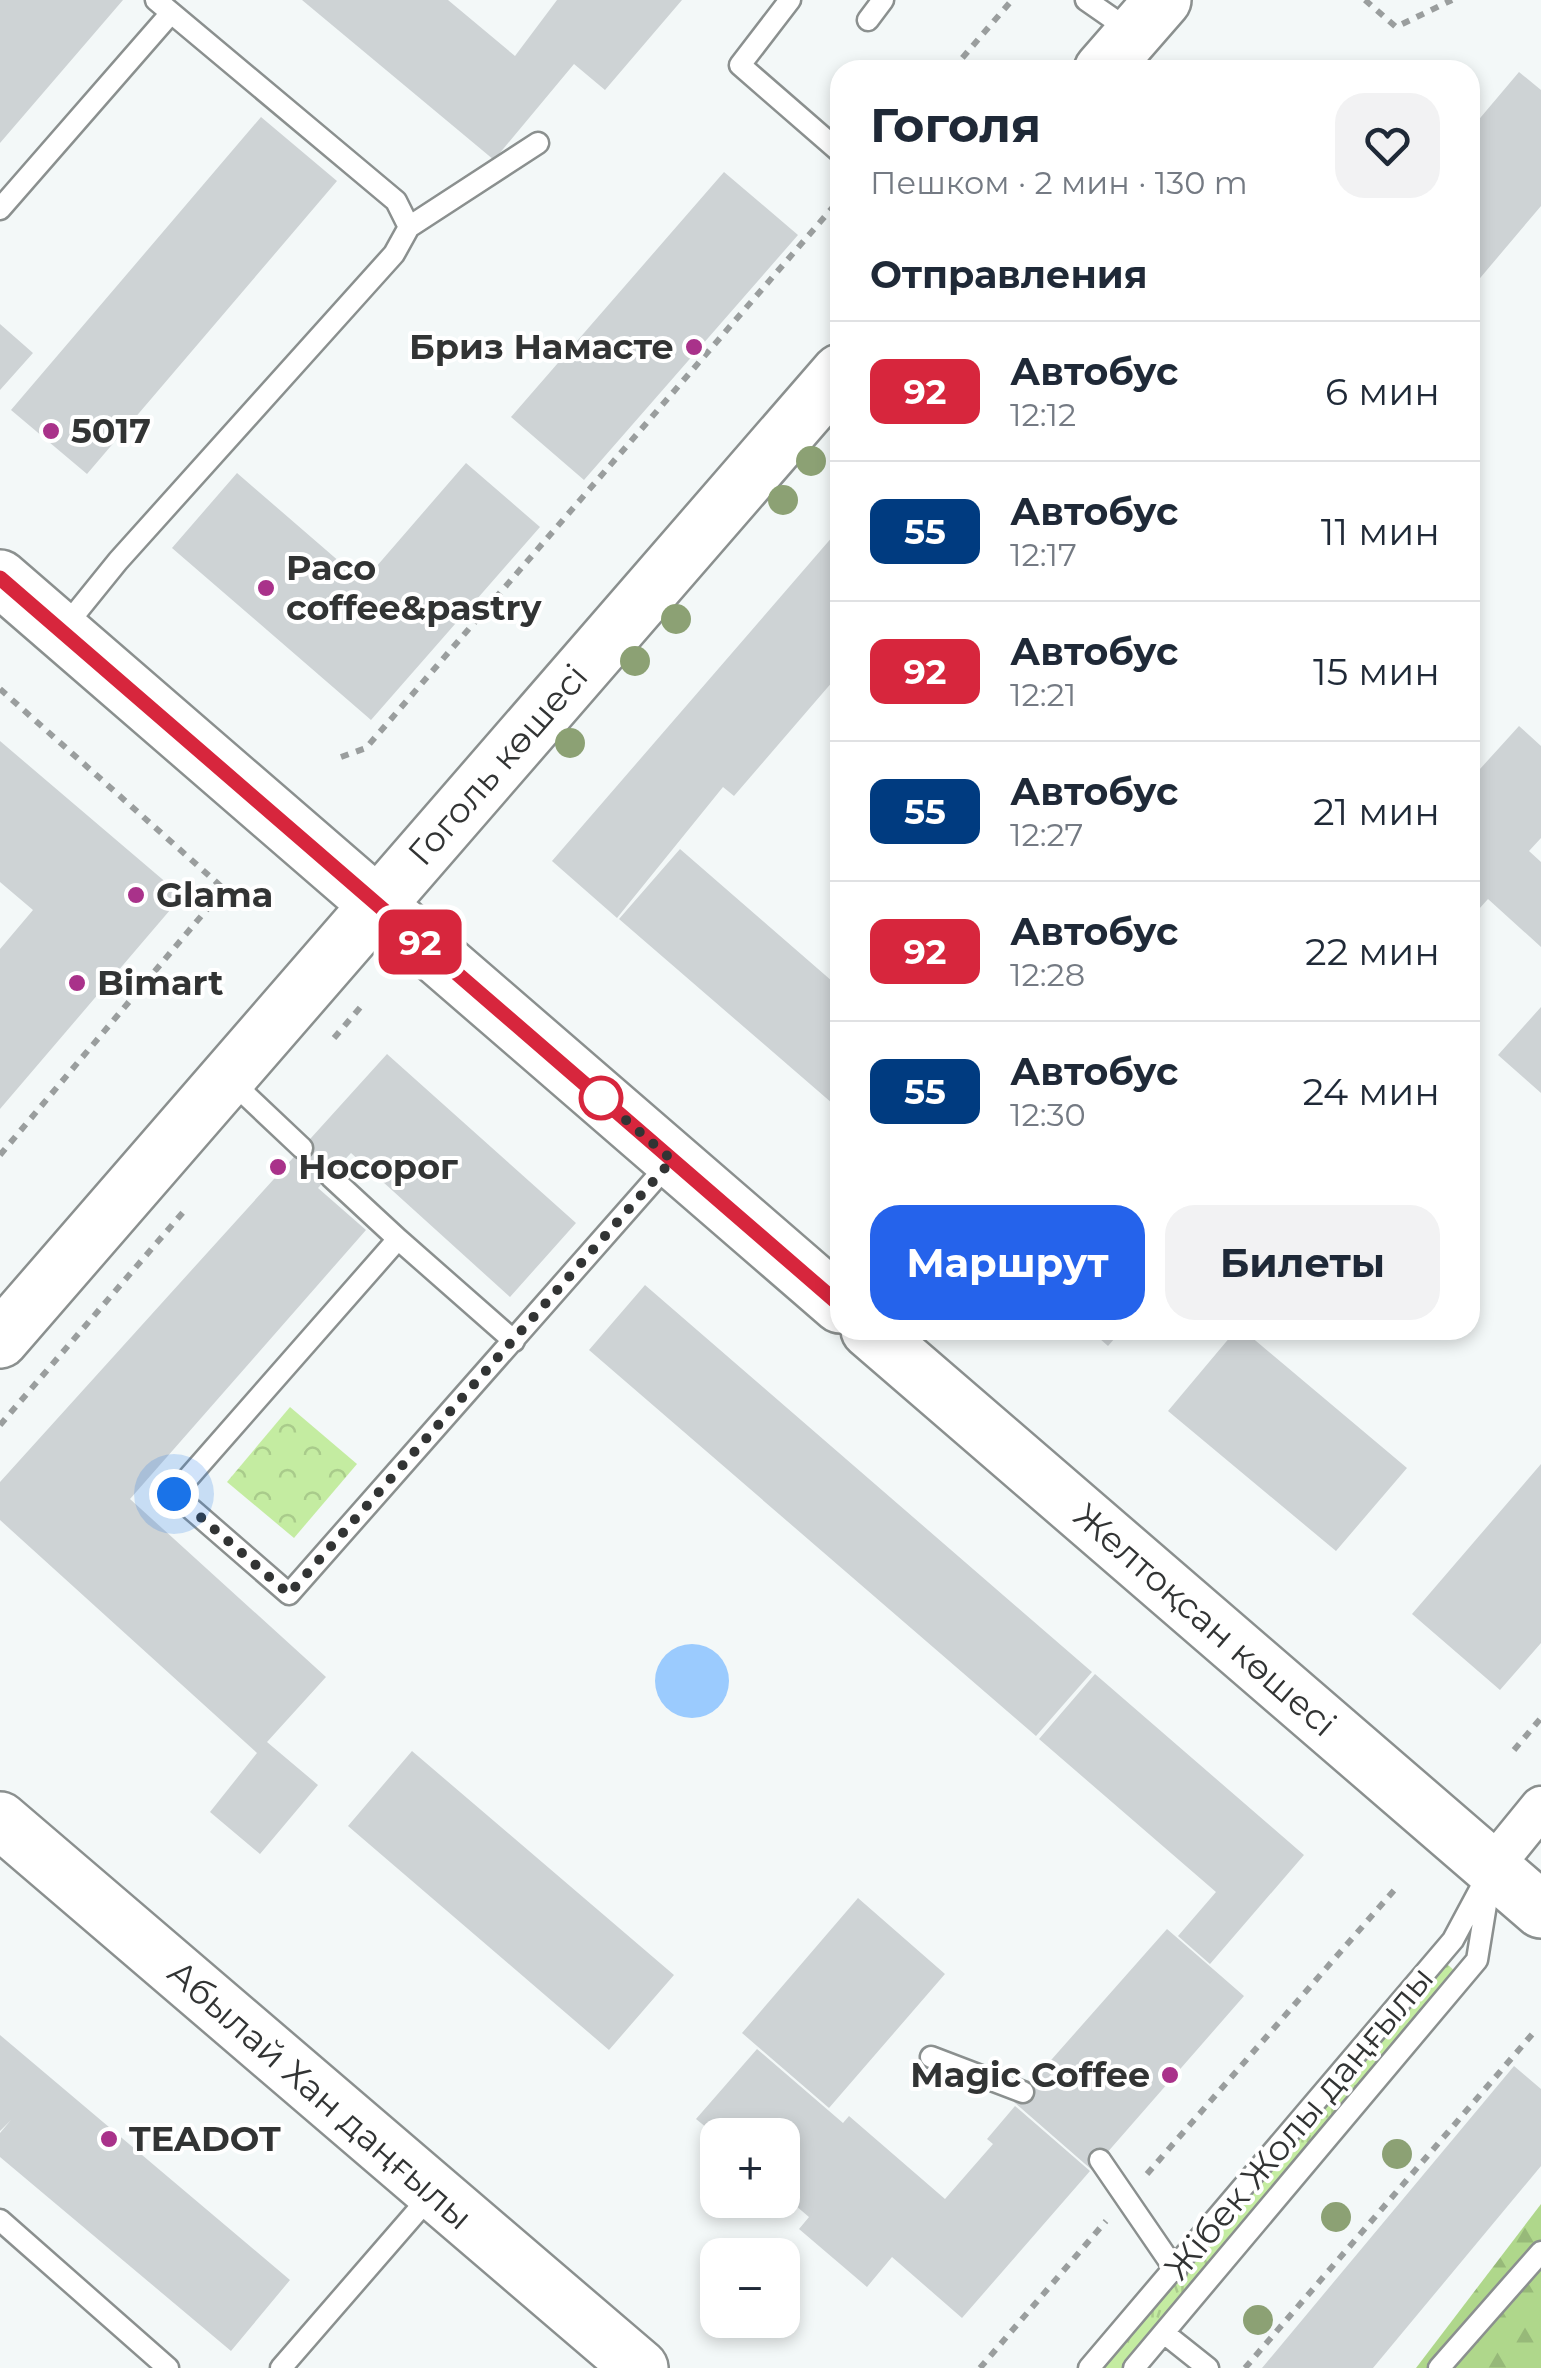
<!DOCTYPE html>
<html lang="ru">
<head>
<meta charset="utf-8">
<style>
	:root { --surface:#fff; --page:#f2f2f3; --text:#1f2937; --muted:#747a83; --line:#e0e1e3; --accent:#2563eb }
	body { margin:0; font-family:Montserrat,sans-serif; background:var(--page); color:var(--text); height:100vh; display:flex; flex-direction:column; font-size:38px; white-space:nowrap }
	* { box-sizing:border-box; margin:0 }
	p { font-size:32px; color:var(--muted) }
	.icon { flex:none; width:55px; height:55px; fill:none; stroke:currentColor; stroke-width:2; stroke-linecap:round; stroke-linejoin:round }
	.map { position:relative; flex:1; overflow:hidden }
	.side { position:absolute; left:830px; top:60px; width:650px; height:1280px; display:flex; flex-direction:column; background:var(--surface); border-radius:30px; box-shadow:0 5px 15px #0003 }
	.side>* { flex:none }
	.badge { padding:0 20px; border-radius:15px; font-size:35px; line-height:65px }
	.fabs { position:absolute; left:700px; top:2118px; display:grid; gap:20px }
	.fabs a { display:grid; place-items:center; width:100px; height:100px; border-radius:20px; background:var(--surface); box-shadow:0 5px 15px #0003; font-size:50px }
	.you { position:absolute; width:50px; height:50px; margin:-25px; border:8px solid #fff; border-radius:50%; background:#1a73e8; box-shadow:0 0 0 15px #1a73e833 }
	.map>.badge { position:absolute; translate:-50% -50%; box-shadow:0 0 0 5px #fff }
	h2 { padding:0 40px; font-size:38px; line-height:90px }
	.round { display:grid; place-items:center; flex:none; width:105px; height:105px; border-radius:30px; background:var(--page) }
	.summary { display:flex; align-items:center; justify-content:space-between; height:170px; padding:0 40px }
	h1 { font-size:48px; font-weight:700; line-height:75px }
	.cta { display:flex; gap:20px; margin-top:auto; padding:20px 40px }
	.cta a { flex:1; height:115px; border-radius:30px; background:var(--accent); color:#fff; font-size:40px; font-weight:700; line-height:115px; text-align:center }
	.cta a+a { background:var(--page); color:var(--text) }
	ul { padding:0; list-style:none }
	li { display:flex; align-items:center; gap:30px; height:140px; padding:0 40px; border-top:2px solid var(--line) }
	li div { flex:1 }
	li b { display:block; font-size:38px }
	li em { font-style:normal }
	li .badge { min-width:110px; font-weight:700; text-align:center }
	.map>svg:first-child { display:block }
	.grass { fill:url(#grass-tufts) }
	.forest { fill:url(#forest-firs) }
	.park { fill:url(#park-crowns) }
	.water { fill:#9bcbfe }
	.building { fill:#ced3d5 }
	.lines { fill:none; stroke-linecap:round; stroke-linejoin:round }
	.lane-casing { stroke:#8b908f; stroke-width:25 }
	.street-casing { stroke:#8b908f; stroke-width:45 }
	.secondary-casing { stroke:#8b908f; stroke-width:60 }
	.path { stroke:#9a9e9e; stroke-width:6; stroke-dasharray:8 8; stroke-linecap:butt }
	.lane { stroke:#fff; stroke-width:20 }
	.street { stroke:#fff; stroke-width:40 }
	.secondary { stroke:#fff; stroke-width:55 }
	.tree { fill:#8ca174 }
	.line-casing { stroke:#fff; stroke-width:22 }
	.line { stroke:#d7263d; stroke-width:15 }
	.walk { stroke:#323434; stroke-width:10; stroke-dasharray:0 18 }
	.poi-dot { fill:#a9328a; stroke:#fff; stroke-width:4 }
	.stop-dot { fill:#fff; stroke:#d7263d; stroke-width:5 }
	.labels { text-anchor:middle; stroke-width:8; stroke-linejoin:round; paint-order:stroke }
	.poi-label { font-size:35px; font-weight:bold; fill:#323434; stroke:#fff; text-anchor:start }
	.street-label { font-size:35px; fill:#323434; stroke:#fff }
</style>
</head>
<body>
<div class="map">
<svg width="1541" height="2368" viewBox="0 0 1541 2368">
	<defs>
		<pattern id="grass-tufts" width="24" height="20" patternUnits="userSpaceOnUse" patternTransform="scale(2.5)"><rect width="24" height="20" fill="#c4eca1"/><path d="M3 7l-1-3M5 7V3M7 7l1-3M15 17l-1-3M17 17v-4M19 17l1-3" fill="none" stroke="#a9cb8b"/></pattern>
		<pattern id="forest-firs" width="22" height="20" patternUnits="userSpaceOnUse" patternTransform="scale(2.5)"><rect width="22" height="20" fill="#afd78b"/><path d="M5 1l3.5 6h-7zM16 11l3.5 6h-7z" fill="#97b979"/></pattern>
		<pattern id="park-crowns" width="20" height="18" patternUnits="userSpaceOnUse" patternTransform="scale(2.5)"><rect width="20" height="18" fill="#c4eca1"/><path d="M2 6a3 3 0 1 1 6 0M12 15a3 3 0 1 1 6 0" fill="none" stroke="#a9cb8b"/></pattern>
	</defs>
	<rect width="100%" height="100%" fill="#f3f8f8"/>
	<!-- grass -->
	<path class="grass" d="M1447,1964l9,8 -333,396h-24z"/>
	<!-- forest -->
	<path class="forest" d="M1541,2204v164h-125z"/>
	<!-- park -->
	<path class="park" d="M290,1407l67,57 -63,74 -67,-56z"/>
	<!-- water -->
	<path class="water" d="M655 1681a37 37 0 1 1 74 0a37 37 0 1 1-74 0Z"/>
	<!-- building -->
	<path class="building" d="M0,0h123l-123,143z
		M302,0h146l67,56 42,-56h125l-77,90 -31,-26 -80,96z
		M1519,72l22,18v116l-71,84v-160z
		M261,117l76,64 -250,293 -76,-64z
		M724,172l74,63 -214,245 -73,-63z
		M0,324l33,29 -33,37z
		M466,463l74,64 -169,193 -199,-172 65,-75 126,109z
		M840,528v145l-106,123 -11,-9 -106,131 -65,-57z
		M1519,726l22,20v92l-12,13 12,11v85l-53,-48 -18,20v-139z
		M0,741l182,155 -182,213v-160l33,-39 -33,-28z
		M680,849l160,139v122l-221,-191z
		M1541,1007v86l-43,-38z
		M387,1054l189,169 -66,74 -159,-144 -33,35 48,42 -236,269 196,178 -59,65 51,43 -58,69 -50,-42 47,-59 -257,-233v-38z
		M645,1285l447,387 -56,64 -447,-386z
		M1090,1330h32l-14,16z
		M1236,1330h7l164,138 -71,83 -168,-140z
		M1541,1464v179l-41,47 -88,-76z
		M1095,1674l209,181 -94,109 -32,-28 38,-44 -177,-153z
		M412,1751l262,224 -65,75 -261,-224z
		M858,1898l87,76 -116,134 -87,-75z
		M1167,1929l77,67 -152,174 -78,-68z
		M0,2035l290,245 -59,71 -231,-194v-24l11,-13 -11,11z
		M757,2049l86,74 6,-7 96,83 48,-55 -6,-5 28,-33 75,65 -128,147 -70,-61 -25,30 -68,-58 10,-12 -27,-23v-59l-64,2 -22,-18z
		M1514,2066l27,23v77l-168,202h-111z"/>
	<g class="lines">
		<!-- lane casing -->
		<g class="lane-casing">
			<path id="lane" d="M790,0l-50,65 100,87
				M1086,0l46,32
				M868,20l15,-20
				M0,209l171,-196
				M409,227l129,-84
				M63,629l55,-68 276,-307 15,-27 -13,-26 -240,-201
				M231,1081l71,67
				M331,1177l67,62
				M514,1341l-116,-102 -224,255 115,100 382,-433
				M931,2057l92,35
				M1100,2160l76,111
				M0,2220l168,148
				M1164,2333l44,35
				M281,2368l151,-174
				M1089,2368l364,-428 38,-71
				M1134,2368l343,-408 12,-74
				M1439,2368l102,-116"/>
		</g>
		<!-- street casing -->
		<g class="street-casing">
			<path id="street" d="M1492,1867l49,-60"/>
		</g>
		<!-- secondary casing -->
		<g class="secondary-casing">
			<path id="secondary" d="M1102,70l61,-70
				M0,578l840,727
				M869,1330l672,580
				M0,1340l840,-968
				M0,1820l640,548"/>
		</g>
		<!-- path -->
		<path class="path" d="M1365,0l31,27 56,-27
			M952,70l60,-70
			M0,689l224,200 -224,266
			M341,757l25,-9 474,-549
			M334,1038l30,-35
			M0,1425l185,-215
			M1514,1750l27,-32
			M1147,2174l249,-286
			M980,2368l126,-147
			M1245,2368l290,-337"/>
		<!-- lane -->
		<use href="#lane" class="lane"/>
		<!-- street -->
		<use href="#street" class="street"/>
		<!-- secondary -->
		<use href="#secondary" class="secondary"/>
	</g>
	<!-- trees -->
	<g class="tree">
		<circle cx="811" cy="461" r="15"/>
		<circle cx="783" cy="500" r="15"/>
		<circle cx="676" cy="619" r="15"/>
		<circle cx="635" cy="661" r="15"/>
		<circle cx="570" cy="743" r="15"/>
		<circle cx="1397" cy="2154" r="15"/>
		<circle cx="1336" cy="2217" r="15"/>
		<circle cx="1258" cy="2320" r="15"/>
	</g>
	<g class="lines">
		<!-- line casing -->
		<g class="line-casing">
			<path id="line" d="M0,578l840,727"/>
		</g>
		<!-- line -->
		<use href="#line" class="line"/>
		<!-- walk -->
		<path class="walk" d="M174,1494l115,100 383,-434 -84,-73 13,11"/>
	</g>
	<!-- markers -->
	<g class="poi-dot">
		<circle cx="694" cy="347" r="10"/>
		<circle cx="51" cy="431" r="10"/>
		<circle cx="266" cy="588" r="10"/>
		<circle cx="136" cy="895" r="10"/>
		<circle cx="77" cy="983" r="10"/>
		<circle cx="278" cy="1167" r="10"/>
		<circle cx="1170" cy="2075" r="10"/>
		<circle cx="109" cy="2139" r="10"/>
	</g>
	<circle class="stop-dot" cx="601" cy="1098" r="20"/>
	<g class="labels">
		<!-- poi labels -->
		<g class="poi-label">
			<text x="674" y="359" text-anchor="end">Бриз Намасте</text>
			<text x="71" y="443">5017</text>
			<text x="286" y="580">Paco<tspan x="286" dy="40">coffee&amp;pastry</tspan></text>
			<text x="156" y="907">Glama</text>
			<text x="97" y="995">Bimart</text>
			<text x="298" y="1179">Носорог</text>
			<text x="1150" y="2087" text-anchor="end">Magic Coffee</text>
			<text x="129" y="2151">TEADOT</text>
		</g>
		<!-- street labels -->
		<g class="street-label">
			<text transform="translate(498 765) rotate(-49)" y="12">Гоголь көшесі</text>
			<text transform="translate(1205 1620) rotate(41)" y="12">Желтоқсан көшесі</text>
			<text transform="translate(320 2095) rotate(41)" y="12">Абылай Хан даңғылы</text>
			<text transform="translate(1299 2123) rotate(-50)" y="12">Жібек Жолы даңғылы</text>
		</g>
	</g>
</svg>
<div class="fabs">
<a>+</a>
<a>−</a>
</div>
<div class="you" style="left:174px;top:1494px"></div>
<b class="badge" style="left:420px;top:942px;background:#d7263d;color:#fff">92</b>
<section class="side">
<div class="summary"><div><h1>Гоголя</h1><p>Пешком · 2 мин · 130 m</p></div><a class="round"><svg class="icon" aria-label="heart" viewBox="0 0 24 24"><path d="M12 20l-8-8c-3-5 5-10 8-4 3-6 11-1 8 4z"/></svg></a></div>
<h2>Отправления</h2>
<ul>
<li><span class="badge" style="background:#d7263d;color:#fff">92</span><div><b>Автобус</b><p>12:12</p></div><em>6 мин</em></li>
<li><span class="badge" style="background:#003b80;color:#fff">55</span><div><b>Автобус</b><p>12:17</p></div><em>11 мин</em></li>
<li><span class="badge" style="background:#d7263d;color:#fff">92</span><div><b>Автобус</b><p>12:21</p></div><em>15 мин</em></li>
<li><span class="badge" style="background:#003b80;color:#fff">55</span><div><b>Автобус</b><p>12:27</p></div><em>21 мин</em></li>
<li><span class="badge" style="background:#d7263d;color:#fff">92</span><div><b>Автобус</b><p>12:28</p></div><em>22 мин</em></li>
<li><span class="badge" style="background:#003b80;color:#fff">55</span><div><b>Автобус</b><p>12:30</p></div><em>24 мин</em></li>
</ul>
<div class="cta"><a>Маршрут</a><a>Билеты</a></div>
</section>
</div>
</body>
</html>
